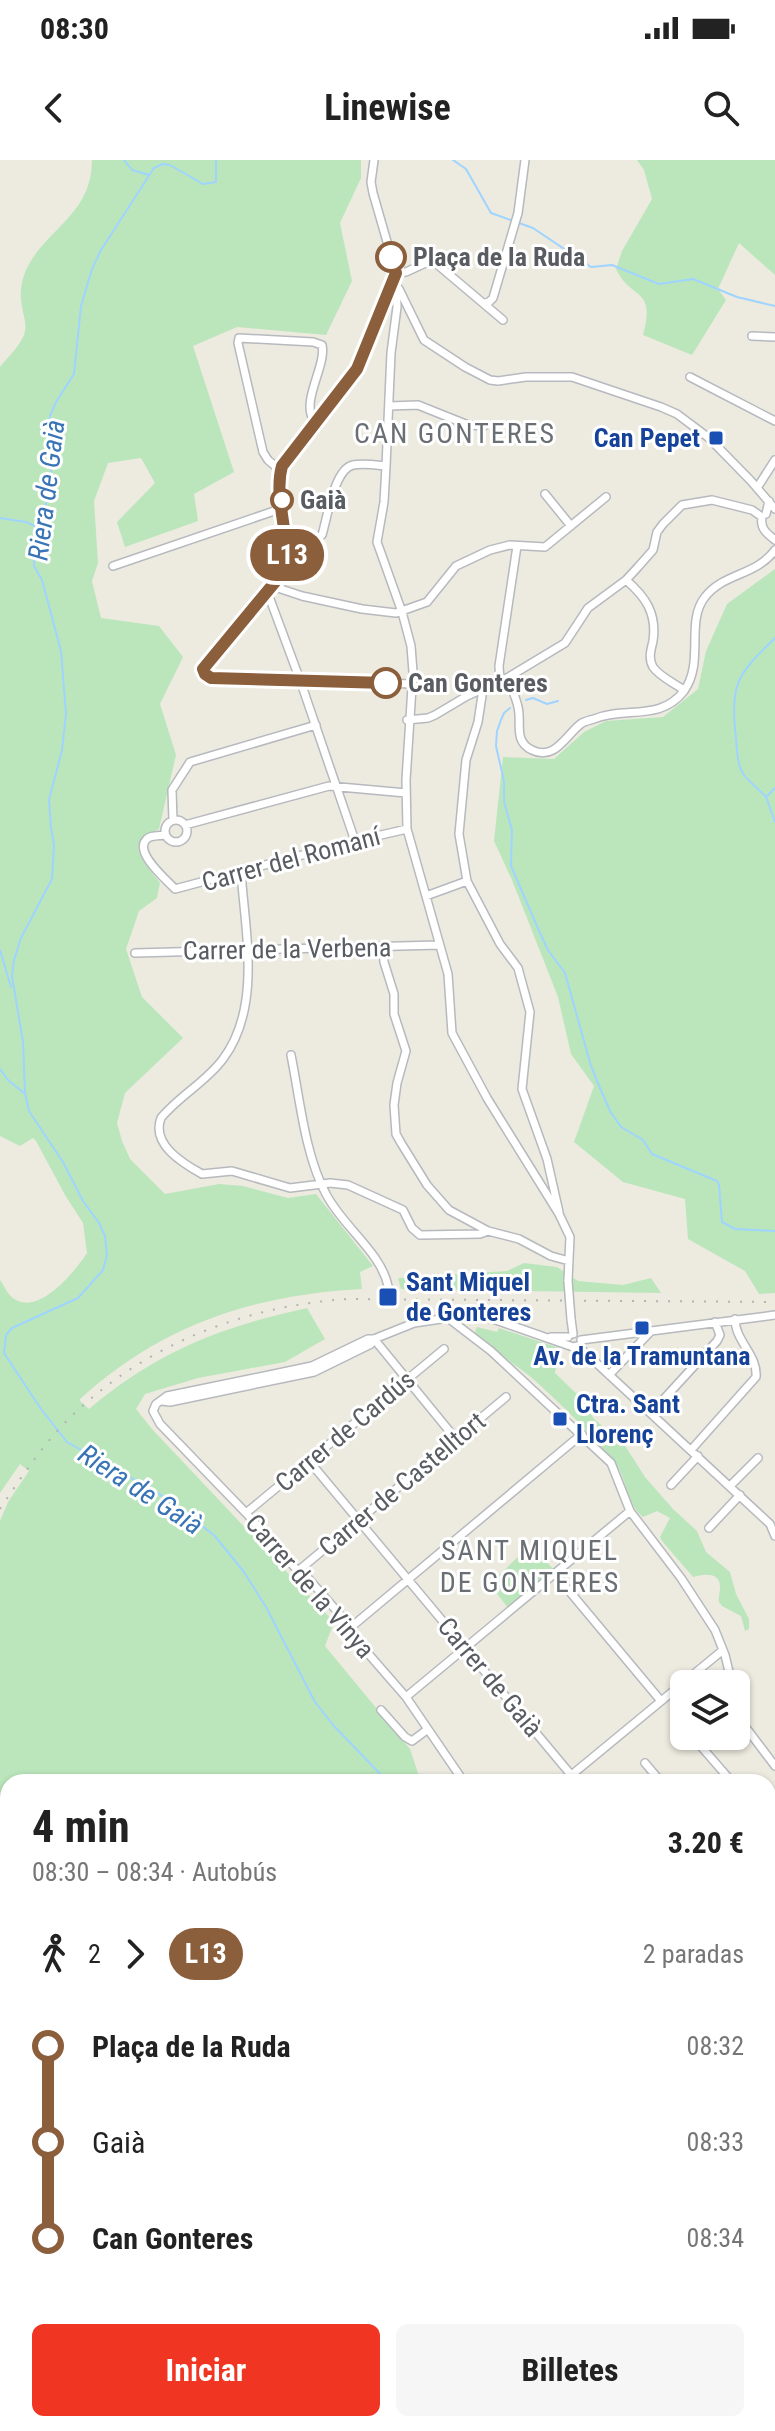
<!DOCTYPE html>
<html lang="es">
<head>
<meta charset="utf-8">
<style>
	:root { --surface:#fff; --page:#f6f6f6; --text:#222; --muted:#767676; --accent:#f13523 }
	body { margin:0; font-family:"Roboto Condensed",sans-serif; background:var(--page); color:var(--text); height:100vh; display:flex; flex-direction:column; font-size:30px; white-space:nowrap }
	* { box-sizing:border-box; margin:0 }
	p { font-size:26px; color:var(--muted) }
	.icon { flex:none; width:44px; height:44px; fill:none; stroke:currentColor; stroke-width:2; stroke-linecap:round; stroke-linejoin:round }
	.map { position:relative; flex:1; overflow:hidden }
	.drawer { position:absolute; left:0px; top:1614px; width:776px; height:658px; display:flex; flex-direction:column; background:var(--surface); border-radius:24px 24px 0 0; box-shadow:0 2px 6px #0004 }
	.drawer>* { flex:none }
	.badge { padding:0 16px; border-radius:26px; font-size:28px; line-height:52px }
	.fabs { position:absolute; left:670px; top:1510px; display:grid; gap:16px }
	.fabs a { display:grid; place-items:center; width:80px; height:80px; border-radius:12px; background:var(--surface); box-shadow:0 2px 6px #0004; font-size:40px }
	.map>.badge { position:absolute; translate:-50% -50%; box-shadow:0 0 0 4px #fff }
	.legs { display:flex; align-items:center; gap:12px; height:88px; padding:0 32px; font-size:26px }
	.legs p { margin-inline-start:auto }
	.summary { display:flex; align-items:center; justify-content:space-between; height:136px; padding:0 32px }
	h1 { font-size:44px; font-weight:700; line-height:60px }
	.primary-button { display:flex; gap:16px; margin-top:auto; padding:16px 32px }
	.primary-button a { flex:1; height:92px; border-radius:12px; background:var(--accent); color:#fff; font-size:32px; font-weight:700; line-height:92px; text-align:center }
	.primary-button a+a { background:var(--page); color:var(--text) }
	ul { padding:0 32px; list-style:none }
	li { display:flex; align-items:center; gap:28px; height:96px; font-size:30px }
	li i { display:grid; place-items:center; width:12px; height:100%; margin:0 10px; background:currentColor }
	li i::after { content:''; width:20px; height:20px; margin:-10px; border:6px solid; border-radius:50%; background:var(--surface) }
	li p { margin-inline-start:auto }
	li:first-child i { background:linear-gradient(#0000 50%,currentColor 0) }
	li:last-child i { background:linear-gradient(currentColor 50%,#0000 0) }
	.status { display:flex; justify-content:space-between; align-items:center; height:56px; padding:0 40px; background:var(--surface); direction:ltr }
	.status svg { height:22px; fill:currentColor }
	header { display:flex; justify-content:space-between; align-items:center; height:104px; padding:0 32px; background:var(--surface); font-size:36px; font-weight:700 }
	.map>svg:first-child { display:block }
	.green { fill:#bbe6bc }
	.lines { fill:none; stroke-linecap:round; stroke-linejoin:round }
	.stream { stroke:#9fd4ff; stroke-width:2 }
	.minor-casing { stroke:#b6b9be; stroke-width:10 }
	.tertiary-casing { stroke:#b6b9be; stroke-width:12 }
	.primary-casing { stroke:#f8ca4f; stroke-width:14 }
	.motorway-casing { stroke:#eea600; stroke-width:15 }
	.minor { stroke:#fff; stroke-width:7 }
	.tertiary { stroke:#fff; stroke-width:9 }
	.primary { stroke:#fff1a4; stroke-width:11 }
	.motorway { stroke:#ffe186; stroke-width:12 }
	.rail { stroke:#b2b3b3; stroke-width:2; stroke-dasharray:2 10; stroke-linecap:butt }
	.minor-bridge-casing { stroke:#b6b9be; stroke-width:10; stroke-linecap:butt }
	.minor-bridge { stroke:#fff; stroke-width:7 }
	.line-1-casing { stroke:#fff; stroke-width:18 }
	.line-1 { stroke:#8b5e3c; stroke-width:12 }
	.stop-1-dot { fill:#fff; stroke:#8b5e3c; stroke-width:4 }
	.transit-dot { fill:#1a4fb4; stroke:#fff; stroke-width:3 }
	.labels { text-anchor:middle; stroke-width:6; stroke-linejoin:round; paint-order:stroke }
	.stop-label { font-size:26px; font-weight:bold; fill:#595d62; stroke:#fff; text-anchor:start }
	.transit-label { font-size:26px; font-weight:bold; fill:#164399; stroke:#fff; text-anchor:start }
	.street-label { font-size:26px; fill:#595d62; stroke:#fff }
	.neighbourhood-label { font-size:28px; letter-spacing:2px; fill:#6a6f74; stroke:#fff }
	.water-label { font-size:28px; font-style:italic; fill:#3874b6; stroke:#fff }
</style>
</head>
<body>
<div class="status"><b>08:30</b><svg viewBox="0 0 49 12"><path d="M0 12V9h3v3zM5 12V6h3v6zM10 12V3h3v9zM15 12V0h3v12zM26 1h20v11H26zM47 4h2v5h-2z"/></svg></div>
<header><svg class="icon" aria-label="back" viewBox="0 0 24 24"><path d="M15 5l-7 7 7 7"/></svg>Linewise<svg class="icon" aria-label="search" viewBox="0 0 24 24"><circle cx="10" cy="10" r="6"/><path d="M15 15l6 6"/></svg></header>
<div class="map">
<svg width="775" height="2271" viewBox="0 0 775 2271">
	<rect width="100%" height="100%" fill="#edeae0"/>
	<!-- green -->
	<path class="green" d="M92,0h269v18l-21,45 12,58 -26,54 -89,-8 -44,19 41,126 -40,22 4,27 -73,26 -8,-25 38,-39 -14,-25 -33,5 -14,38 4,62 -6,18 9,37 58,8 24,31 -23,47 16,51 -17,74c-38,15 -15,31 1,54l-3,15 -18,13 -13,38 16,48 41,41 -58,55 -8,30 5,18 8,18 35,35 54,-10 24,2 45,12 28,-4 57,72 -13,6 2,17c-110,6 -201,36 -283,111l10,9c69,-58 132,-82 218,-101l18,31 -40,23 -87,16 -53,16 -9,15 16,20 182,193 -9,24 85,103 11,33h-413v642h760v-444l7,-1v452h-775v-910l8,-19 21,-31 -9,-7 -20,29v-213c5,7 8,16 16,20 25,14 60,-30 71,-47l-4,-30 -18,-28 -29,-54 -3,-3 -13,8 -20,-10v-769c7,-9 18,-19 23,-30 6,-12 -1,-24 -2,-37 -1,-10 1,-21 5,-30 19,-41 66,-55 66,-110z
		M637,0h138v115l-36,-32 -21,46 8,11 -34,55 -49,-20c13,-49 -11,-33 -27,-66l6,-18 30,-52 -8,-29z
		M775,409v724l-16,1 -14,-23 -57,-32 -3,-40 -62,-17 -49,-40 20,-56 -23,-32 -13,-57 -46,-117 -18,-39 9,-84 51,2 30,-27 22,-11 57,-4 35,-28 8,-38 21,-47z
		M524,1103l33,4 21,14 45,4 28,-7 10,15 -260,-4 -3,-11 109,-7z
		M477,1167l20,5 2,-4 60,20 -4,25 24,23 15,23 30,25 21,33 28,32 24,22 9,21 24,20 6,22 13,25v10l-4,2 -4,-15 -19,-10 -3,-4c-1,-5 1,-9 1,-14 1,-17 -17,-14 -27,-11l-31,-36 -2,-4 10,-19 -13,-7 -14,6c-19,-16 -15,-38 -28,-54 -24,-30 -54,-59 -82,-84 -19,-16 -42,-28 -58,-47z
		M531,1384l23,26 -46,38 -18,-24z"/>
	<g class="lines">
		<!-- stream -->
		<path class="stream" d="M124,0l8,10 17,5
			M216,0v22l-13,2 -33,-19 -7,-1 -9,4 -53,82 -9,19 -11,37 -7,68 -18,28 -6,14 -1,31 3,16 -3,29 -14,53 -1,21 8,14 19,71 5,63 -4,36 -13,50 2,28 3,17 -2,34 -31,59 -7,22 -2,16 11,66 2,51 4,18 34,51 20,39 16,22 6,13 2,19 -4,15 -25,28 -66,30 -6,7 -2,18 37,56 26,33 91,51 56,42 30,37 22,35 49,95 18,23 55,57
			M453,0l13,9 25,44 42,15 58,39 21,-2 47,19 34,-5 44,18 38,9
			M0,358l26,4 11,5
			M526,540l7,-2 14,6 11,-3
			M510,548l-6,5 -3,7 -4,11 -1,15 8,35v21l8,28 -1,36 29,67 8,17 17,23 26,93 9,22 10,23 11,16 22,13 9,14 65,27 2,4 3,37 13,7 40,2
			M775,628l-9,9 9,25
			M766,637c-7,-8 -16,-14 -22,-22 -7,-10 -7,-26 -8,-37 -6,-55 1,-63 39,-100
			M0,790l11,37
			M0,909l8,11 16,13
			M0,1721h8
			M768,1869l7,-2"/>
		<!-- minor casing -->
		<g class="minor-casing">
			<path id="minor" d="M374,0l-3,22 2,11 23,80 1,34 -6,46 -5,113 -2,36 -7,40 25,70 9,34 2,26 -7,108 1,49 41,145 4,59 35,65 72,116 11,23 -2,44
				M396,113l10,-1 26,-12 71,60
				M395,115l-38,94 -75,97c-9,33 9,70 3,104l-82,99 2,5 6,4 202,6
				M399,129l25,51 41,27 25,13 8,1 28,-4h46l89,30 16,7 32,24 42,43 24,28
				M485,143l4,-1 4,-4 25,-85 7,-53
				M752,176l23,1
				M690,217l85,44
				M389,246l29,-1 50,20 16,1
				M281,311l-13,-11 -5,-8 -25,-109 1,-5 74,4 9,3c5,21 -23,58 -7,77
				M757,328l18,-28
				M545,334l26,32
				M766,354l3,-13
				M762,357c-2,11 4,16 13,23
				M314,380l8,-5c5,-16 12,-66 31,-70 10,-2 23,0 33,1
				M113,406l170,-58
				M626,420c20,17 31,34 27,61 -2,9 -5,17 0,26 7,10 21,16 31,23
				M272,426l30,10 60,13 34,4 31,-11 29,-36 34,-16 20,-5 35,2 61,-50
				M267,431l33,89 55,161
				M507,518c4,9 9,19 11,29 4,16 -5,34 14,43 23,12 35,-17 50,-27 4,-2 8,-3 12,-4 31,-13 66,3 90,-28 21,-29 1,-69 21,-94 18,-24 51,-21 70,-47
				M500,521l-1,-15 18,-120
				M483,529l-5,33 -12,38 -7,74 8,47 33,63 18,24 12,44 -8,77 25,70 12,53
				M407,560l21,-2 7,-3 32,-19 40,-18 58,-35 23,-35 38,-28 12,-13 15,-17 4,-18 6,-8 19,-19 30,-5 40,10 10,7
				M165 671a11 11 0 1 1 22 0a11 11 0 1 1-22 0Z
				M173,660l-1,-30 18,-28 126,-37
				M185,665l144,-39 77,7
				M165,675c-6,1 -16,0 -19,5 -12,13 21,40 29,49l180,-48 52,-12
				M241,712c4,59 21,135 -18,187 -17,23 -44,37 -62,59 -10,26 21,45 41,56l30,-3 58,17 40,-5 18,2 55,25 9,18 8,7 60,-1 8,-3
				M426,736l41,-15
				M383,787l1,15 10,32v20l12,37 -9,32 -3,22 2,29 5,9 26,42 22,25 39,21 31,8 32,17 18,5
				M135,793l304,-8
				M291,895c9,45 14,100 35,139 17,33 55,58 62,92
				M448,1158l43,33 120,112 19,48 51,67 34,52 10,25 7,29
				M571,1159l2,15
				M551,1177h17
				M374,1179l81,99
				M581,1180l194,-25
				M578,1186l192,178 5,12
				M609,1215l42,-44
				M162,1241l8,1 144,-30 57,-28 3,-5
				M651,1253l66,-72 3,-6 -5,-13
				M691,1290l65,-73c2,-22 -21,-36 -21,-58
				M309,1301l268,321
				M671,1325l27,-29
				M730,1326l28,-28
				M246,1353l198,-164
				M709,1368l31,-33
				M298,1411l208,-174
				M555,1414l106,127
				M350,1468l232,-194
				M406,1537l224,-186
				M736,1542l8,23 31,41
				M381,1550l24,27 7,4 16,-12
				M692,1576l40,46
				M645,1603l16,19
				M464,1622l-58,-85 -54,-62 -3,-10 -41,-47 -10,-7 -52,-58 -86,-89 -7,-13 3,-7 11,-8 145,-30 56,-27h6l40,-16 54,-8 25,4 80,28 5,-1
				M563,1622l160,-132
				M715,1622l10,-8
				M768,1662l5,5 2,-1
				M768,1710l7,-3
				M39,2271l2,-7"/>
		</g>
		<!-- tertiary casing -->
		<g class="tertiary-casing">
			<path id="tertiary" d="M768,2132l7,-2
				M124,2264l5,7"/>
		</g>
		<!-- primary casing -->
		<g class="primary-casing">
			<path id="primary" d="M0,1986l8,4
				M0,1996l8,5
				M768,2168l7,-2
				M598,2264l17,7"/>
		</g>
		<!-- motorway casing -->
		<g class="motorway-casing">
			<path id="motorway" d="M768,2177l7,-1
				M768,2195l7,-1
				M768,2208l7,-1
				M768,2219l7,-2
				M768,2231l7,-2
				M93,2264v7
				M213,2271l15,-7
				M245,2271l18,-7
				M298,2271l29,-7"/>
		</g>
		<!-- minor -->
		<use href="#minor" class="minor"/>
		<!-- tertiary -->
		<use href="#tertiary" class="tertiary"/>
		<!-- primary -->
		<use href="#primary" class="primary"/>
		<!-- motorway -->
		<use href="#motorway" class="motorway"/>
		<!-- rail -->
		<path class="rail" d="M0,1349c18,-27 36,-54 58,-79 75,-81 182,-124 290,-131l427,3"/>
		<!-- minor-bridge casing -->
		<g class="minor-bridge-casing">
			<path id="minor-bridge" d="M568,1121l3,38"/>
		</g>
		<!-- minor-bridge -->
		<use href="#minor-bridge" class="minor-bridge"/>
	</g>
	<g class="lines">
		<!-- line-1 casing -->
		<g class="line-1-casing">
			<path id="line-1" d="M386,523l-175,-5 -6,-4 -2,-5 82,-99c6,-34 -12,-72 -3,-104l75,-97 39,-96 -5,-16"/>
		</g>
		<!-- line-1 -->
		<use href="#line-1" class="line-1"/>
	</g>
	<!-- markers -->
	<g class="stop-1-dot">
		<circle cx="391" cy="97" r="14"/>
		<circle cx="282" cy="340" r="10"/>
		<circle cx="386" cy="523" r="14"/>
	</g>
	<g class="transit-dot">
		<rect x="708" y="270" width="16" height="16" rx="4"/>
		<rect x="378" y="1127" width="20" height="20" rx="4"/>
		<rect x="634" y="1160" width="16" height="16" rx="4"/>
		<rect x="552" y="1251" width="16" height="16" rx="4"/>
	</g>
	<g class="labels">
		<!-- stop labels -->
		<g class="stop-label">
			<text x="413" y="106">Plaça de la Ruda</text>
			<text x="300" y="349">Gaià</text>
			<text x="408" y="532">Can Gonteres</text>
		</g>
		<!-- transit labels -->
		<g class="transit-label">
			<text x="700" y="287" text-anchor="end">Can Pepet</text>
			<text x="406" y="1131">Sant Miquel<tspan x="406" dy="30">de Gonteres</tspan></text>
			<text x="642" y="1205" text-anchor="middle">Av. de la Tramuntana</text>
			<text x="576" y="1253">Ctra. Sant<tspan x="576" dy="30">Llorenç</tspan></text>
		</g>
		<!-- street labels -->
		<g class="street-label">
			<text transform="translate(291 699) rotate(-15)" y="9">Carrer del Romaní</text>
			<text transform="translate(287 789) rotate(-1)" y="9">Carrer de la Verbena</text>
			<text transform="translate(345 1271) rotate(-40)" y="9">Carrer de Cardús</text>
			<text transform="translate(402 1324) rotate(-40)" y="9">Carrer de Castelltort</text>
			<text transform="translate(310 1426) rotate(49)" y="9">Carrer de la Vinya</text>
			<text transform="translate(490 1517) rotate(50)" y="9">Carrer de Gaià</text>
		</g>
		<!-- neighbourhood labels -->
		<g class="neighbourhood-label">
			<text x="455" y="283">CAN GONTERES</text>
			<text x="530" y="1400">SANT MIQUEL<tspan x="530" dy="32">DE GONTERES</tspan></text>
		</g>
		<!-- water labels -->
		<g class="water-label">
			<text transform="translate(46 330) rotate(-83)" y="10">Riera de Gaià</text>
			<text transform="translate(141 1329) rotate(33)" y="10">Riera de Gaià</text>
		</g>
	</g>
</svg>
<div class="fabs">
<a><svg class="icon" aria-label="layers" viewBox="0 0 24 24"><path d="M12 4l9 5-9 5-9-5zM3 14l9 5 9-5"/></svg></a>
</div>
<b class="badge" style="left:287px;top:395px;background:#8b5e3c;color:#fff">L13</b>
<section class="drawer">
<div class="summary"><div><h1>4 min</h1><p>08:30 – 08:34 · Autobús</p></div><b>3.20 €</b></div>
<div class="legs"><svg class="icon" aria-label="walk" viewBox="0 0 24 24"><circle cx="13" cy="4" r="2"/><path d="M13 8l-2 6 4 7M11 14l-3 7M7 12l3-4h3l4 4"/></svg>2<svg class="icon" aria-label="forward" viewBox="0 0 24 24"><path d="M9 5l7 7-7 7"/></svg><b class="badge" style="background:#8b5e3c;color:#fff">L13</b><p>2 paradas</p></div>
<ul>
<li><i style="color:#8b5e3c"></i><b>Plaça de la Ruda</b><p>08:32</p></li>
<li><i style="color:#8b5e3c"></i><span>Gaià</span><p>08:33</p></li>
<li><i style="color:#8b5e3c"></i><b>Can Gonteres</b><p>08:34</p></li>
</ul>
<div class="primary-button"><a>Iniciar</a><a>Billetes</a></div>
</section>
</div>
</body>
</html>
